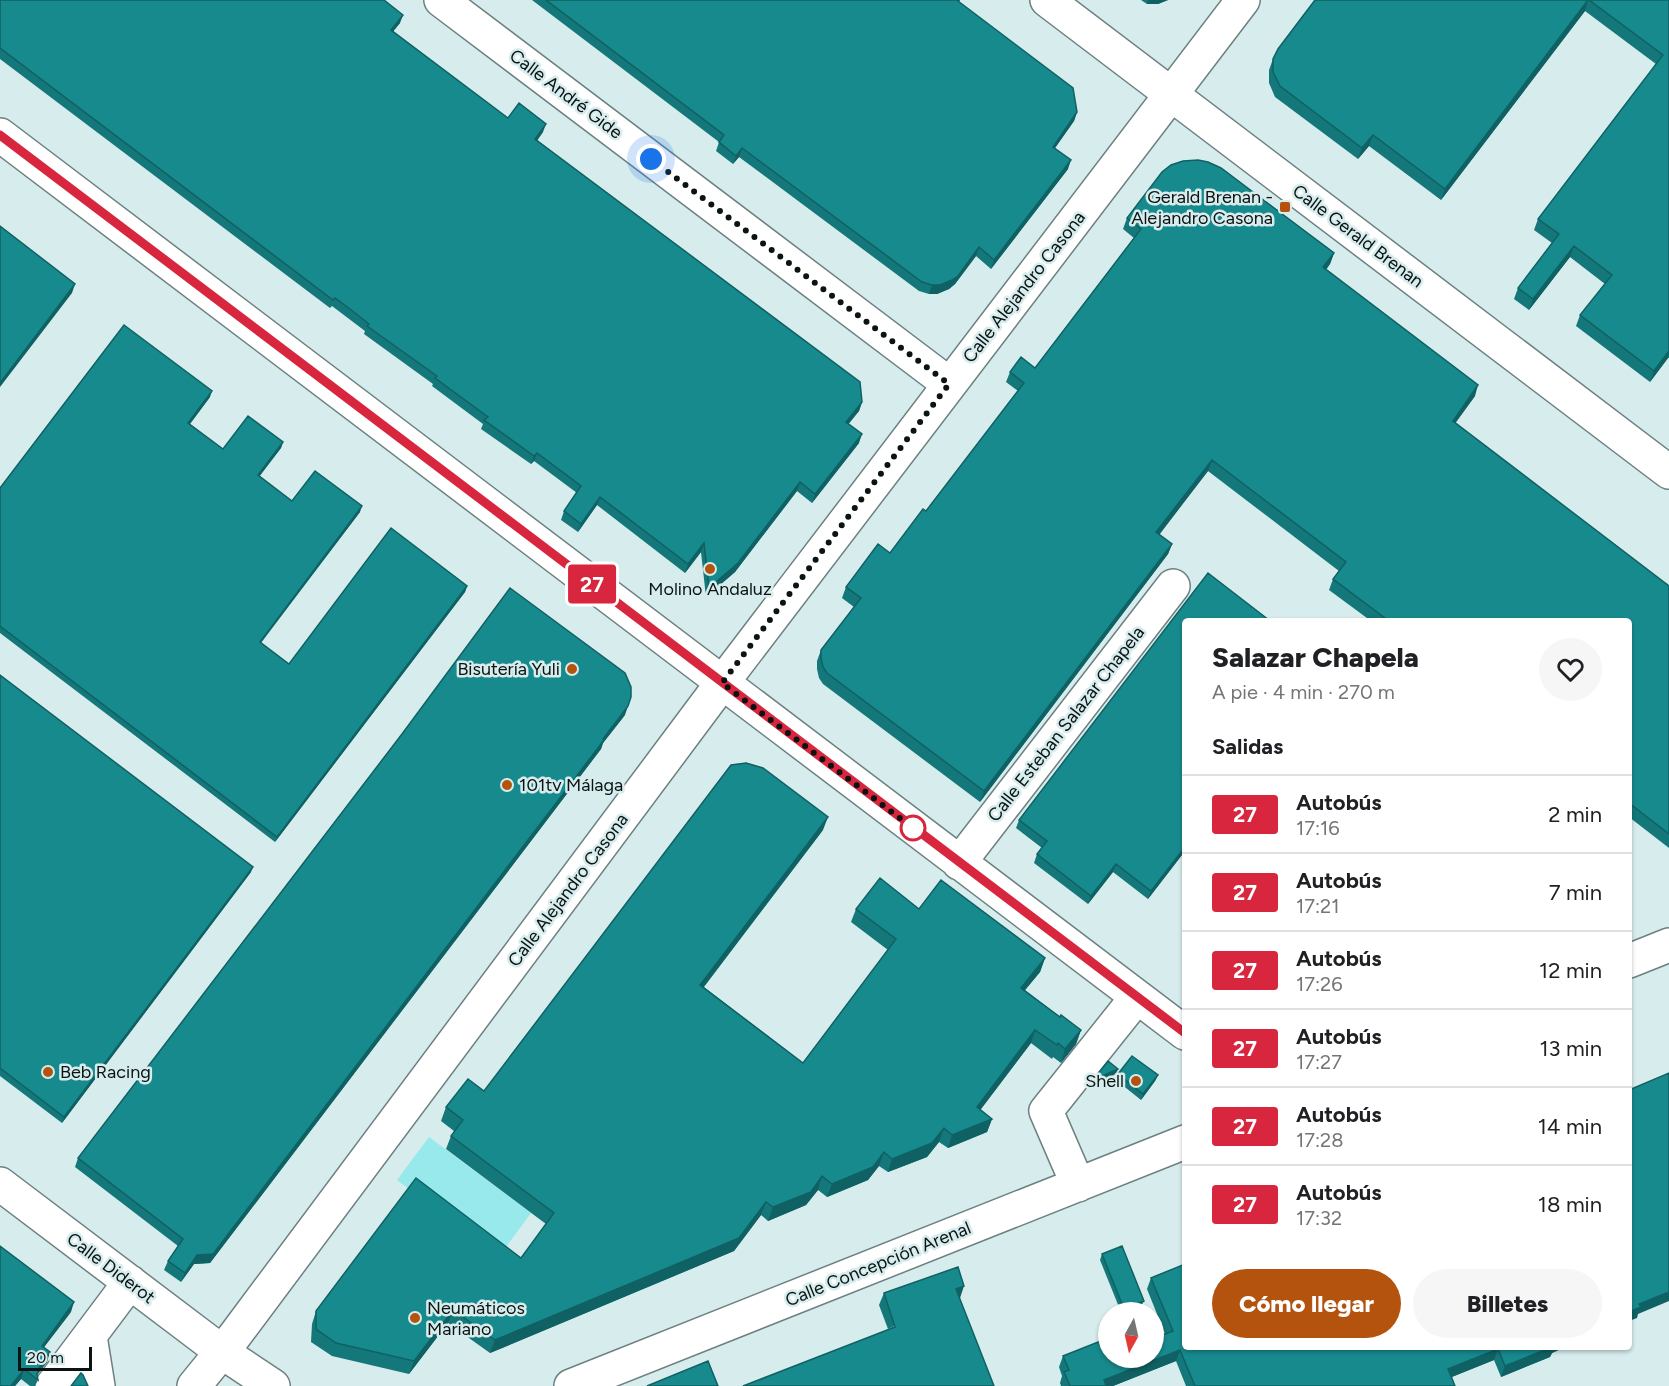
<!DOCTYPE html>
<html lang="es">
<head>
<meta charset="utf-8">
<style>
	:root { --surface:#fff; --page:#f6f6f6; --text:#202124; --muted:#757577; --line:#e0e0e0; --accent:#b3530d }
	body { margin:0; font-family:Figtree,sans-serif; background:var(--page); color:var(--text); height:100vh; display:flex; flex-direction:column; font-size:22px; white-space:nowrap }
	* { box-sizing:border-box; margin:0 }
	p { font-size:20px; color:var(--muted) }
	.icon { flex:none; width:33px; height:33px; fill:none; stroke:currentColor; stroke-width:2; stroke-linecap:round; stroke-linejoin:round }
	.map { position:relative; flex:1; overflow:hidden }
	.sheet { position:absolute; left:1182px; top:618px; width:450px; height:732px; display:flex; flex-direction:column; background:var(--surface); border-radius:6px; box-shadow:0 2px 4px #0004 }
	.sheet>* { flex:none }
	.badge { padding:0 12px; border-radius:4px; font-size:21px; line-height:39px }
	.needle { width:39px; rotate:188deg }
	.fabs { position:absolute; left:1098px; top:1302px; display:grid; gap:12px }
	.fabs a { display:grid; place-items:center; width:66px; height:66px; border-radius:50%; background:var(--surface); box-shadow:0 2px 4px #0004; font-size:30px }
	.scale { position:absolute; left:18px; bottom:15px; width:74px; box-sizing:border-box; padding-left:6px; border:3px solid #0b1313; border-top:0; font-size:16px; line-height:21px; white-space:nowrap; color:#0b1313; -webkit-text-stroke:4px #d7eced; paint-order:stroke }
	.you { position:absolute; width:30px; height:30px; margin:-15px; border:4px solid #fff; border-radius:50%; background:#1a73e8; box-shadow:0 0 0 9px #1a73e833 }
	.map>.badge { position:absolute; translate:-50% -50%; box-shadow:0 0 0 3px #fff }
	h2 { padding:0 30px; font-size:22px; line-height:54px }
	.round { display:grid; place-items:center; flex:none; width:63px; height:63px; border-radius:32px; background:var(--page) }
	.head { display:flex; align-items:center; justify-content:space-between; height:102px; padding:0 30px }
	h1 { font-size:28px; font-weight:800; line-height:45px }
	.action { display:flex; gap:12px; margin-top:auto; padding:12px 30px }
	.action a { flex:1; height:69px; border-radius:36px; background:var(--accent); color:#fff; font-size:24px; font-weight:800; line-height:69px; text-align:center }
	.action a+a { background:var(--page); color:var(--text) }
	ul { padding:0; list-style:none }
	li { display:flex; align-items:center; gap:18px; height:78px; padding:0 30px; border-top:2px solid var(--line) }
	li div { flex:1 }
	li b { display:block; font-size:22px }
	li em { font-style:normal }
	li .badge { min-width:66px; font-weight:700; text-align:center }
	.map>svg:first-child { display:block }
	.green { fill:#97e9ec }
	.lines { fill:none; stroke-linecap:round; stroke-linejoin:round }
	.minor-casing { stroke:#6d8081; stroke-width:36 }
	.minor { stroke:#fff; stroke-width:33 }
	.wall { fill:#14777a }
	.shaded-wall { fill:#106163 }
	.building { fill:#178a8e; stroke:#106163; stroke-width:1.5 }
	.line-casing { stroke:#fff; stroke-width:14 }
	.line { stroke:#d7263d; stroke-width:9 }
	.walk { stroke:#0b1313; stroke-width:6; stroke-dasharray:0 10.8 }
	.poi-dot { fill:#b3530d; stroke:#d7eced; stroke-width:2 }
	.stop-dot { fill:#fff; stroke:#d7263d; stroke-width:3 }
	.labels { text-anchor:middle; stroke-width:5; stroke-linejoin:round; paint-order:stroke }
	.street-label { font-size:18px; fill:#0b1313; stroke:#d7eced }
	.poi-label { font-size:18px; fill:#0b1313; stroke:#d7eced; text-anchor:end }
</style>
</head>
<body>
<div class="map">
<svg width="1669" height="1386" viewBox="0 0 1669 1386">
	<rect width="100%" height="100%" fill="#d7eced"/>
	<!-- green -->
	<path class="green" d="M429,1137l102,76 -33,45 -101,-78z"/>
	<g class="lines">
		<!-- minor casing -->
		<g class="minor-casing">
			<path id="minor" d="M441,0l508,384
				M1047,0l622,472
				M0,135l1185,898
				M959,863l214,-277
				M1629,961l40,-16
				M0,1184l222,168 51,34
				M1078,1185l-32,-74 91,-114
				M90,1336l8,50
				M52,1386l78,-104
				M194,1386l39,-48 489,-655 521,-683
				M571,1386l614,-244"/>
		</g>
		<!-- minor -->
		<use href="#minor" class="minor"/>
	</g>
	<!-- wall -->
	<path class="wall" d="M0,0l400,23 -7,8 115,87 35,14 -6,8 325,262 -3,9 -11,13 11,19 -47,60 -15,-12 -62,81 -29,25 -5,-45 -16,21 -88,-68 -19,27 -17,-12 3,-9 13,-18 -43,-32 -3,3 -50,-35 2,-5 -51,-38 1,-2 -69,-50 1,-3 -33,-25 -2,2 -330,-249z
		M532,0h428l-1,2 118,110 -3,9 -19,27 13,21 -77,100 -15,-13 -21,28 -6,5 -12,5h-8l-10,-3 -180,-134 -6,7 -17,-13 3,-9z
		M1141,0h27l-10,4h-11z
		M1315,0h354v358h-1l-18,24 -74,-56 4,-11 25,-31 -35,-27 -41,53 -15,-11 4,-11 34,-45 -18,-13 4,-11 118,-155 -71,-53 -144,189 -72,-54 -11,13 -83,-62 -6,-14v-13l4,-11z
		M1127,218l207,35 -4,11 -4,6 149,126 -20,27 214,163v262l-40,-31v-196h-258l-42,-31 4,-11 6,-8 -131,-100 -49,63 13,10 -4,10 -188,248 -157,-118 -4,-6 -2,-9v-8l4,-11 33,-43 -12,-9 4,-11 44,-34 36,-42 92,-120 -12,-9 4,-10 25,-4 99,-130 -11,-9z
		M210,397l-20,27 33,25 60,-7 -2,6 -22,28 33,25 68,11 -99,131 28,21 178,-78 -2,6 -190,250 -275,-209v-145z
		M1185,621v230l-37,48 -35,-27 -25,32 -54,-41 3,-9 5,-6 -26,-20 3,-8z
		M0,675l251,197 -189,251 -62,-47z
		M625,715l-22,28 -2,6 -391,514 -16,1 -13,18 -17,-12 4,-9 10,-15 -103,-79 3,-9z
		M823,830l-119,157 99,76 85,-113 -37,-28 5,-13h63l126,49 -5,14 -15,18 35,27 21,13 -5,14 -15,19 -8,-6 -1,2 -21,-16 -51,67 12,9 -5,13 -39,16 -9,-6 -12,15 -39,15 -9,-6 -11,14 -41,17 -9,-7 -12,15 -38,16 -7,-6 -27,36 -244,102 -42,-30 -39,51 -77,-18 -21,-14 1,-18 4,-13 205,-53 25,-34 -100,-75 5,-13 3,-5 -13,-10 5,-14 38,-16z
		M1118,1074l40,1 -3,6 -14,19 -25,-20z
		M1102,1254l39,52 -14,6h-6l-21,-52z
		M1151,1278l34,69h380l-13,6 -2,4 -49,20 -7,-17 -42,17 3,9h-269l-10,-25 -63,25h-52l-1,-3 2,-7 -3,-9 4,-11 45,2 57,-24 -18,-45z
		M884,1293l76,5 -72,31 -9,-24z
		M71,1312l-27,35 3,15 -10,13 1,5 -3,6h-5l-9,-7 -6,7h-15z"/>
	<!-- shaded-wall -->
	<path class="shaded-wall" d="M1148,0h20l-10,4h-11z
		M1588,0l-3,11 -144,189 4,-11z
		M403,15l-3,8 -12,15 3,-8z
		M1077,112l-3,9 -24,34 3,-8z
		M546,124l-3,8 -11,16 3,-9z
		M1373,135l-4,11 -11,13 4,-11z
		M742,148l-3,9 -6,7 3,-8z
		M1071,160l-3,9 -77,100 3,-9z
		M1574,246l-4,11 -41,53 4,-11z
		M979,247l-3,9 -21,28 -6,5 -12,5h-8l3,-9z
		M1334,253l-4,11 -11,14 4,-11z
		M75,284l-3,9 -72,94v-4z
		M1669,351l-1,7 -18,24 4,-11z
		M1478,385l-3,11 -26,36 4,-11z
		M212,391l-2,6 -24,32 2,-6z
		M862,402l-3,9 -16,20 3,-9z
		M862,434l-3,9 -47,60 3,-9z
		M283,442l-2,6 -25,33 2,-6z
		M537,453l-3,8 -3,3 3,-8z
		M1212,460l-4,11 -55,72 3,-11z
		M800,482l-3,9 -62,81 -29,25 3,-9z
		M600,497l-3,8 -19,27 3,-8z
		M362,506l-2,6 -103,135 3,-5z
		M704,543l-3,9 -16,21 3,-9z
		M1172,544l-4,10 -188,248 4,-11z
		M467,586l-2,6 -190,250 2,-5z
		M628,706l-3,9 -22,28 -2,6 -391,514 -16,1 -13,18 4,-9 12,-18 406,-516z
		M828,817l-5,13 -128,168 5,-13z
		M1185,847v4l-37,48 3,-8z
		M1116,864l-3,8 -25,32 3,-8z
		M253,867l-2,5 -189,251 2,-6z
		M1045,958l-5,14 -24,29 5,-13z
		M1035,1030l-4,13 -59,78 5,-14z
		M1081,1030l-5,14 -15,19 4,-14z
		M1118,1069l-2,5 -25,12 2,-6z
		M1158,1075l-3,6 -14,19 2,-6z
		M992,1119l-5,13 -39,16 4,-13z
		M944,1128l-5,14 -12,15 -39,15 4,-13z
		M884,1152l-5,14 -11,14 -41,17 5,-13z
		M822,1176l-4,14 -12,15 -38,16 5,-14z
		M766,1202l-5,13 -27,36 -244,102 5,-13z
		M964,1286l-4,12 -8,3 4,-12z
		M1669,1292v9l-31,13 -1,4 -8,3v-9l10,-8z
		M1144,1301l-3,5 -14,6h-5l2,-3z
		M74,1302l-3,10 -33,43 4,-9z
		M453,1310l-5,13 -39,51 5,-13z
		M1551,1347h14l-13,6 -2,4 -49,20 4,-11z
		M1498,1349l-4,11 -50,20 4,-11z
		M1180,1350l-4,11 -63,25h-11l2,-6z
		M50,1352l-3,10 -10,13 -3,8 6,-17z
		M24,1369l-3,10 -6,7h-4z"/>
	<!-- building -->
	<path class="building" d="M0,0h384l19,15 -12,15 117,88 11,-15 27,21 -11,15 325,243 2,20 -16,20 16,12 -47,60 -15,-12 -62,81 -29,25 -5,-45 -16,21 -88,-67 -19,27 -17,-13 17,-25 -44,-33 -3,3 -50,-36 4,-3 -53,-39 2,-2 -70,-50 2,-2 -19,-15 -15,-11 -2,2 -333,-252z
		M546,0h413l-1,1 115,87 4,24 -24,35 18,13 -77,100 -15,-13 -21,29 -6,4 -12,5h-8l-10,-3 -180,-134 -6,8 -17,-14 5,-7z
		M1315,0h273l-143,189 -72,-54 -11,13 -82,-62 -7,-14v-13l5,-10z
		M1589,0h80v351l-15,20 -74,-56 32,-40 -38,-29 -41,53 -15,-11 41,-54 -21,-15 125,-164z
		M1198,160l10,2 13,6 113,85 -11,14 155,118 -25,36 216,165v248l-40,-31v-182h-240l-56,-42 13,-17 -134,-102 -56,72 16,12 -188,247 -157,-118 -4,-6 -2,-9v-8l40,-52 -15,-11 32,-43 12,9 33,-44 3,2 98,-128 -14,-11 11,-15 14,11 106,-139 -14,-11 35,-46 9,-7 12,-4z
		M0,226l75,58 -75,99z
		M124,325l88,66 -24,32 35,26 25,-33 35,26 -25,33 34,26 23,-30 47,35 -102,136 29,22 102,-136 76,58 -190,251 -277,-211v-138z
		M1208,573l62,48h-85v226l-34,44 -35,-27 -25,32 -54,-42 10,-13 -28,-21z
		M510,588l115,85 6,14v10l-3,9 -25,33 1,1 -391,514 -16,1 -12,18 -17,-12 15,-22 -105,-81 324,-424z
		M0,675l253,192 -189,250 -64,-49z
		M746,763l17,5 65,49 -128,168 103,78 93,-124 -40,-30 24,-31 39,31 22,-29 104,78 -24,30 39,29 1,-2 20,15 -16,19 -7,-6 -1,2 -22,-15 -58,77 15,12 -40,16 -8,-7 -12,15 -40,16 -8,-7 -11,15 -41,17 -10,-8 -11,16 -38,15 -7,-5 -27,36 -244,102 -42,-30 -39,51 -78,-18 -20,-14v-18l100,-133 105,80 33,-45 -103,-77 12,-16 -17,-13 22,-28 16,12 247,-326z
		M1132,1056l26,19 -15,19 -25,-20z
		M1108,1061l10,8 -25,11z
		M1669,1073v219l-30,12 2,3 -12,5v-222z
		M0,1246l74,56 -32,44 8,6 -10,14 -3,8 1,6 -14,-11 -13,17h-11z
		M1122,1246l22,55 -20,8 -22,-55z
		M1185,1264v83h367l-47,19 -7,-17 -50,20 7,17h-260l-15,-36 -76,30 2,5 -2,1h-34l-6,-14 5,-2 -6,-14 45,-18v20h46v-20l19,-7 -22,-53z
		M958,1267l6,19 -8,3 38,97h-251l152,-59 -11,-34z
		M708,1361l10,25h-71z
		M81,1373l2,2 5,11h-17z"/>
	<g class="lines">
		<!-- line casing -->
		<g class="line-casing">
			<path id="line" d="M0,135l1185,898"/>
		</g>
		<!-- line -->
		<use href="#line" class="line"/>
		<!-- walk -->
		<path class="walk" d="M651,159l298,225 -227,299 191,145"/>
	</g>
	<!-- markers -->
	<g class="poi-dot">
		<rect x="1279" y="201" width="12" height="12" rx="3"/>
		<circle cx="710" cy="569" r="6"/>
		<circle cx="572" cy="669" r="6"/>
		<circle cx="507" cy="785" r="6"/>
		<circle cx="48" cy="1072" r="6"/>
		<circle cx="1136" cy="1081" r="6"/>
		<circle cx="415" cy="1318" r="6"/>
	</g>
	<circle class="stop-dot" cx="913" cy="828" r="12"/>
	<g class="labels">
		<!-- street labels -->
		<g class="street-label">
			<text transform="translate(566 94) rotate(37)" y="6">Calle André Gide</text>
			<text transform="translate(1358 236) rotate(37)" y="6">Calle Gerald Brenan</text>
			<text transform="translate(1024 287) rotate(-52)" y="6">Calle Alejandro Casona</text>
			<text transform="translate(1066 724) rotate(-52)" y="6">Calle Esteban Salazar Chapela</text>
			<text transform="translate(568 890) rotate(-53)" y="6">Calle Alejandro Casona</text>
			<text transform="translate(878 1264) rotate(-22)" y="6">Calle Concepción Arenal</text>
			<text transform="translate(111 1268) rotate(37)" y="6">Calle Diderot</text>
		</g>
		<!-- poi labels -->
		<g class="poi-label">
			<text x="1273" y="203">Gerald Brenan -<tspan x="1273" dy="21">Alejandro Casona</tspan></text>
			<text x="710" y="595" text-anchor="middle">Molino Andaluz</text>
			<text x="560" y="675">Bisutería Yuli</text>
			<text x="519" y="791" text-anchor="start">101tv Málaga</text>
			<text x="60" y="1078" text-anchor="start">Beb Racing</text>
			<text x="1124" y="1087">Shell</text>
			<text x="427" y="1314" text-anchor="start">Neumáticos<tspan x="427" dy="21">Mariano</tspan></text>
		</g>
	</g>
</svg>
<div class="fabs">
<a><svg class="needle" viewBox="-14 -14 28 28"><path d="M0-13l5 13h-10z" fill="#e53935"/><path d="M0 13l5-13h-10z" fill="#757577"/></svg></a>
</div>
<div class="scale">20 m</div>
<div class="you" style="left:651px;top:159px"></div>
<b class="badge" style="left:592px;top:584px;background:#d7263d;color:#fff">27</b>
<section class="sheet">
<div class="head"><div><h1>Salazar Chapela</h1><p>A pie · 4 min · 270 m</p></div><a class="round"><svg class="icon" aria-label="heart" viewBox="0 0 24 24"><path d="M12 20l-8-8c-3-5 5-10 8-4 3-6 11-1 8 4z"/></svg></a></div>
<h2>Salidas</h2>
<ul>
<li><span class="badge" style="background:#d7263d;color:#fff">27</span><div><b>Autobús</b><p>17:16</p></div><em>2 min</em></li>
<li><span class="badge" style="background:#d7263d;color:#fff">27</span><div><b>Autobús</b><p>17:21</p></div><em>7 min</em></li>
<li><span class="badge" style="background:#d7263d;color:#fff">27</span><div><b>Autobús</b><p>17:26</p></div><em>12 min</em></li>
<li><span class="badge" style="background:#d7263d;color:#fff">27</span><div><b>Autobús</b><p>17:27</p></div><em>13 min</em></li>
<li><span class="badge" style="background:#d7263d;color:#fff">27</span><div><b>Autobús</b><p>17:28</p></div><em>14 min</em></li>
<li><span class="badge" style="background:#d7263d;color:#fff">27</span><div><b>Autobús</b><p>17:32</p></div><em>18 min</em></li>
</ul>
<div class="action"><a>Cómo llegar</a><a>Billetes</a></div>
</section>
</div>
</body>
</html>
